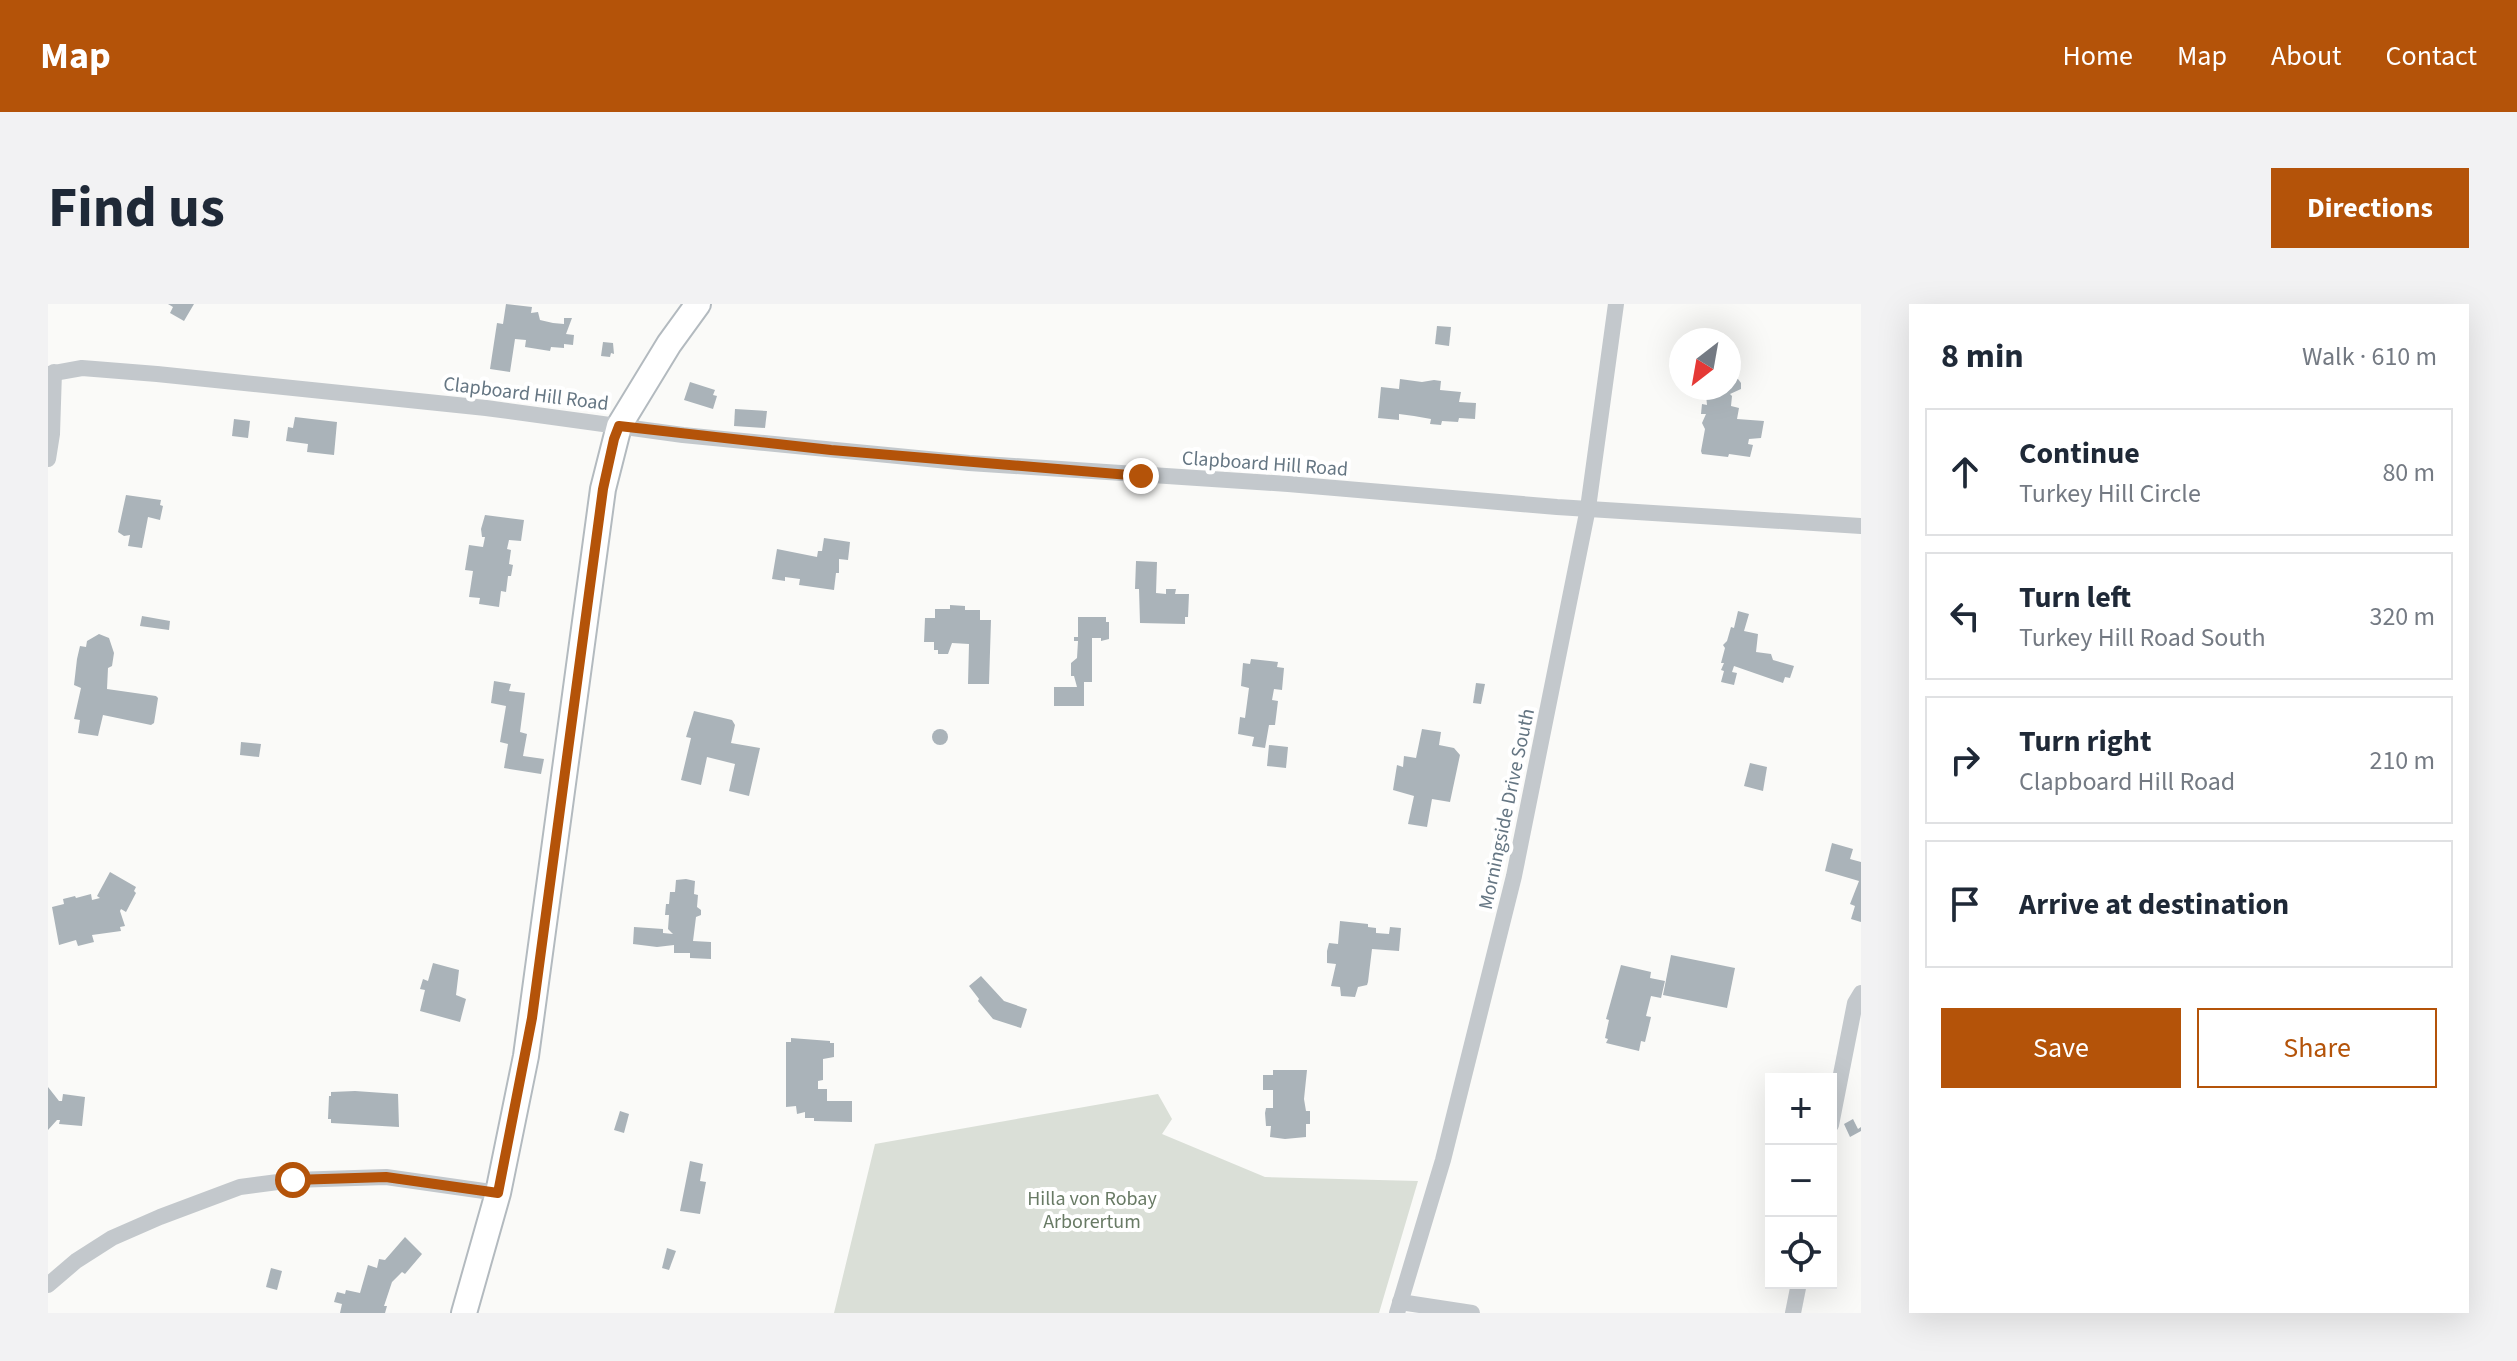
<!DOCTYPE html>
<html lang="en">
<head>
<meta charset="utf-8">
<style>
  body { margin:0; font-family:"Source Sans 3",sans-serif; background:#f2f2f3; color:#1f2937 }
  .controls { position:absolute; right:24px; bottom:24px; display:grid; overflow:hidden; border-radius:0px; box-shadow:0 8px 32px #0002 }
  .controls button { width:72px; height:72px; display:grid; place-items:center; padding:0; border:0; border-bottom:2px solid #e0e1e3; background:#fff; color:#1f2937; font:40px sans-serif }
  .compass { position:absolute; left:1621px; top:24px; width:72px; height:72px; border-radius:50%; background:#fff; box-shadow:0 8px 32px #0002; rotate:211deg }
  .stop { position:absolute; width:24px; height:24px; margin:-18px; border:6px solid #b45309; border-radius:50%; background:#fff }
  .stop.end { background:#b45309; border-color:#fff; box-shadow:0 2px 8px #0008 }
  .list { margin:0; padding:0; list-style:none }
  h2 { display:flex; justify-content:space-between; align-items:center; height:104px; margin:0; padding:0 32px; font-size:34px }
  h2 small { font-size:26px; font-weight:400; color:#747a83 }
  .list li { display:grid; grid-template-columns:52px 1fr auto; gap:24px; align-items:center; box-sizing:border-box; height:128px; margin:0 16px 16px; padding:0 16px; border:2px solid #e0e1e3; border-radius:0px }
  .list b { display:block; font-size:30px; white-space:nowrap }
  .list p { margin:0; font-size:26px; white-space:nowrap; color:#747a83 }
  .list em { font-size:26px; font-style:normal; color:#747a83 }
  .actions { display:flex; gap:16px; padding:24px 32px }
  .actions a { flex:1; padding:18px 0; border:2px solid #b45309; border-radius:0px; text-align:center; font-size:28px; color:#b45309 }
  .actions .main { background:#b45309; color:#fff }
  .icon { flex:none; width:44px; height:44px; fill:none; stroke:currentColor; stroke-width:2; stroke-linecap:round; stroke-linejoin:round }
  .map { position:relative; flex:none; width:1813px; height:1009px; overflow:hidden; border-radius:0px }
  header { display:flex; align-items:center; gap:48px; box-sizing:border-box; height:112px; padding:0 40px; background:#b45309; color:#fff }
  header strong { font-size:38px }
  nav { display:flex; gap:44px; margin-inline-start:auto; font-size:28px }
  .intro { display:flex; align-items:center; justify-content:space-between; box-sizing:border-box; height:192px; padding:0 48px }
  h1 { margin:0; font-size:56px }
  .button { padding:20px 36px; border-radius:0px; background:#b45309; color:#fff; font-size:28px; font-weight:700 }
  main { display:flex; gap:48px; padding:0 48px }
  aside { flex:1; background:#fff; border-radius:0px; box-shadow:0 8px 32px #0002 }
  .map>svg:first-child { display:block }
</style>
</head>
<body>
<header>
<strong>Map</strong>
<nav><a>Home</a><a>Map</a><a>About</a><a>Contact</a></nav>
</header>
<div class="intro"><h1>Find us</h1><a class="button">Directions</a></div>
<main>
<div class="map">
<svg width="1813" height="1009" viewBox="0 0 1813 1009">
  <rect width="100%" height="100%" fill="#fafaf8"/>
  <path fill="#dadfd7" d="M1110 790 1124 815 1114 830 1217 873 1370 877 1331 1009H786L827 840Z"/>
  <g fill="#aab3b9">
    <path d="M120 0H146L136 17 122 9 125 3Z"/>
    <path d="M458 0 484 3 483 9 490 8 492 16 505 19 516 20V14H524L518 30 526 31 525 41 516 40V44L503 43 502 47 477 43 478 36 467 35 462 68 442 65 449 19 455 20Z"/>
    <path d="M1389 22 1403 23 1401 42 1387 40Z"/>
    <path d="M555 38 565 39 566 50 563 49 562 53 553 52Z"/>
    <path d="M1681 74 1690 75 1693 79V85L1682 90 1684 92 1683 102 1691 104 1689 115 1716 117 1713 134 1701 135 1700 140 1705 141 1702 153 1681 150 1680 153 1654 150 1653 147 1657 125 1654 119 1658 110H1653L1654 100 1659 101 1658 91 1660 87 1664 88V84H1681Z"/>
    <path d="M1352 75 1374 78 1386 76 1393 77 1392 86 1413 88 1411 98 1428 99 1427 115 1411 114 1410 118 1394 117 1393 121 1382 120 1383 115 1366 112 1351 110V116L1330 114 1333 83 1351 85Z"/>
    <path d="M642 78 667 86 665 91 669 92 665 105 636 96Z"/>
    <path d="M687 105 719 107 717 124 686 122Z"/>
    <path d="M247 113 289 118 286 151 259 148 260 140 238 137 240 123 245 124Z"/>
    <path d="M186 115 202 117 200 134 184 132Z"/>
    <path d="M78 191 113 196 112 201 115 202 112 216 100 213 94 244 80 242 82 231 76 232 70 228Z"/>
    <path d="M437 211 476 216 473 237 461 236 459 245 463 246 461 260 465 261 463 272H460L458 288 453 287 451 303 431 300 432 294 421 293 425 267 417 266 421 241 435 243 437 233H434L433 225Z"/>
    <path d="M776 234 802 238 800 256 791 255V269H788L786 286 751 281 752 275 737 273V277L724 275 729 245 769 253 770 247H774Z"/>
    <path d="M1088 257 1109 258 1108 289 1118 290V285H1128L1127 290H1141L1140 313H1137V320L1092 319 1091 285H1087Z"/>
    <path d="M902 301 917 302V306H932V316H943L941 380H920L921 340 904 339 900 350H890V346H886V338H876L877 314H887V305H902Z"/>
    <path d="M1690 307 1701 310 1696 327 1710 330 1708 348 1723 350 1725 356 1746 362 1742 374 1737 373 1735 379 1686 362 1684 368 1689 369 1686 381 1673 378 1676 367 1673 366 1676 359H1673L1677 344 1675 341 1679 337 1683 323 1686 324Z"/>
    <path d="M94 312 122 317 121 326 92 322Z"/>
    <path d="M1030 313H1058V318H1061V335L1053 337V334H1044V378H1036V402H1006V383H1029L1026 372H1023V359L1029 354 1030 337H1026V333H1030Z"/>
    <path d="M51 330 61 334 66 349 64 362 60 364 59 385 108 392 110 394 106 419 103 421 55 411 50 432 30 429 32 416 26 415 33 384 26 381 29 355 32 342 38 343 39 337Z"/>
    <path d="M1203 355 1230 358 1229 363 1236 364 1234 386 1226 385 1224 396 1230 397 1227 421H1221L1217 444 1204 442 1206 433 1190 430 1192 413 1197 414 1201 384 1193 382 1195 359 1202 360Z"/>
    <path d="M446 377 463 380 461 387 477 389 472 428 479 430 475 452 496 455 493 470 456 464 460 440 452 438 458 402 443 399Z"/>
    <path d="M1428 379 1437 380 1433 400 1425 399Z"/>
    <path d="M646 407 684 416 687 421 683 439 712 444 701 492 681 487 687 460 659 453 653 481 633 476 643 434 638 433Z"/>
    <circle cx="892" cy="433" r="8"/>
    <path d="M1374 425 1393 428 1391 441 1406 444 1412 451 1402 498 1384 495 1379 523 1360 520 1366 492 1345 486 1349 461 1355 463 1356 452 1368 454Z"/>
    <path d="M193 438 213 440 211 453 192 451Z"/>
    <path d="M1221 441 1240 443 1238 464 1219 462Z"/>
    <path d="M1702 459 1719 463 1715 487 1696 482Z"/>
    <path d="M1784 539 1805 545 1802 555 1813 558V618L1803 615 1807 602 1802 600 1811 577 1777 567Z"/>
    <path d="M62 568 88 583 86 587 88 589 78 608 73 605 72 607 77 622 72 623 73 627 44 631 46 638 30 642 28 636 11 641 4 603 16 600 15 595 27 592 28 594 43 590 44 596 52 594 49 592Z"/>
    <path d="M638 575 647 577 646 590 650 591 649 603 653 606V611L648 613 645 637 663 638V655L642 654V649H626V641L609 643 585 640 586 623 615 625V629L625 630 620 625 621 611H617L618 600H621L622 588H627L628 576Z"/>
    <path d="M1292 617 1320 620V623L1328 624V629L1341 630 1342 623 1353 624 1351 647 1324 645 1320 678 1319 681 1310 683 1307 693 1293 692 1292 683 1283 682 1288 660 1279 659V647L1281 639 1290 640Z"/>
    <path d="M1623 651 1687 664 1679 704 1615 691Z"/>
    <path d="M385 659 411 666 408 691 418 695 412 718 372 707 377 686 372 685 375 675 380 677Z"/>
    <path d="M1573 661 1603 668 1602 674 1617 677 1613 694 1603 692 1598 712 1603 713 1597 738 1593 737 1591 747 1558 739 1560 735 1557 734 1561 716 1558 715Z"/>
    <path d="M933 672 956 697 979 705 973 724 945 715 930 697 931 695 921 682Z"/>
    <path d="M743 734 782 737V739H786V753L775 755V776L770 777V785H779V797H804V818L766 817V814H757V808L749 810 748 802 738 803V738H743Z"/>
    <path d="M1225 766H1259L1256 795 1258 807H1262V820H1258V833L1237 835 1222 833 1223 822H1218L1217 809 1218 804H1225V786H1215V771H1225Z"/>
    <path d="M0 783 11 797H14L15 790 37 793 34 822 11 820 12 816H9L0 826Z"/>
    <path d="M307 787 350 790 351 823 283 819V815H280L281 792H283V788Z"/>
    <path d="M572 807 581 810 576 829 566 826Z"/>
    <path d="M1805 815 1810 825 1813 823V827L1802 833 1796 820Z"/>
    <path d="M642 857 655 860 652 877 658 878 652 910 632 907Z"/>
    <path d="M357 933 374 950 357 970 354 968 344 978 336 1002H339L337 1009H292L294 1000 286 998 289 988 297 990 298 986 312 989 320 961 329 964 331 955 337 956Z"/>
    <path d="M619 944 628 947 621 966 614 964Z"/>
    <path d="M223 964 234 967 229 986 218 983Z"/>
  </g>
  <g fill="none" stroke-linecap="round" stroke-linejoin="round">
    <g stroke="#b3babf" stroke-width="28">
      <path id="secondary" d="M416 1009 450 889 478 752 555 185 571 122 621 40 650 0"/>
    </g>
    <g stroke="#c3c8cc" stroke-width="16">
      <path d="M0 70 34 64 109 70 438 104 635 131 921 159 1240 180 1509 203 1813 222"/>
      <path d="M0 155 4 130 6 68"/>
      <path d="M1783 821 1807 699 1813 689"/>
      <path d="M0 981 28 957 64 934 112 913 192 883 245 876 338 873 450 889"/>
      <path d="M1352 998 1424 1009"/>
      <path d="M1349 1009 1395 856 1466 572 1540 204 1568 0"/>
      <path d="M1745 1009 1751 979"/>
    </g>
    <use href="#secondary" stroke="#fff" stroke-width="24"/>
  </g>
  <g fill="none" stroke-linecap="round" stroke-linejoin="round">
    <path stroke="#b45309" stroke-width="10" d="M245 876 338 873 450 889 484 714 555 185 566 135 571 122 783 146 1093 172"/>
  </g>
  <g text-anchor="middle" dominant-baseline="central" stroke-width="8" stroke-linejoin="round" paint-order="stroke">
    <g font-size="20" fill="#657683" stroke="#fff">
      <text transform="translate(478 90) rotate(7)">Clapboard Hill Road</text>
      <text transform="translate(1217 160) rotate(4)">Clapboard Hill Road</text>
      <text transform="translate(1459 505) rotate(-78)">Morningside Drive South</text>
    </g>
    <g font-size="20" fill="#687a64" stroke="#fff">
      <text x="1044" y="895">Hilla von Robay<tspan x="1044" dy="23">Arborertum</tspan></text>
    </g>
  </g>
</svg>
<div class="controls">
<button>+</button>
<button>−</button>
<button><svg class="icon" aria-label="locate" viewBox="0 0 24 24"><circle cx="12" cy="12" r="6"/><path d="M12 2v4M12 18v4M2 12h4M18 12h4"/></svg></button>
</div>
<svg class="compass" viewBox="-18 -18 36 36"><path d="M0-13l5 13h-10z" fill="#e53935"/><path d="M0 13l5-13h-10z" fill="#747a83"/></svg>
<div class="stop" style="left:245px;top:876px"></div>
<div class="stop end" style="left:1093px;top:172px"></div>
</div>
<aside>
<h2>8 min<small>Walk · 610 m</small></h2>
<ul class="list">
<li><svg class="icon" aria-label="ahead" viewBox="0 0 24 24"><path d="M12 20V5M6 11l6-6 6 6"/></svg><div><b>Continue</b><p>Turkey Hill Circle</p></div><em>80 m</em></li>
<li><svg class="icon" aria-label="left" viewBox="0 0 24 24"><path d="M17 20v-9H6M10 6l-5 5 5 5"/></svg><div><b>Turn left</b><p>Turkey Hill Road South</p></div><em>320 m</em></li>
<li><svg class="icon" aria-label="right" viewBox="0 0 24 24"><path d="M7 20v-9h11M14 6l5 5-5 5"/></svg><div><b>Turn right</b><p>Clapboard Hill Road</p></div><em>210 m</em></li>
<li><svg class="icon" aria-label="arrive" viewBox="0 0 24 24"><path d="M6 21V4h12l-3 4 3 4H6"/></svg><div><b>Arrive at destination</b></div></li>
</ul>
<div class="actions"><a class="main">Save</a><a>Share</a></div>
</aside>
</main>
</body>
</html>
